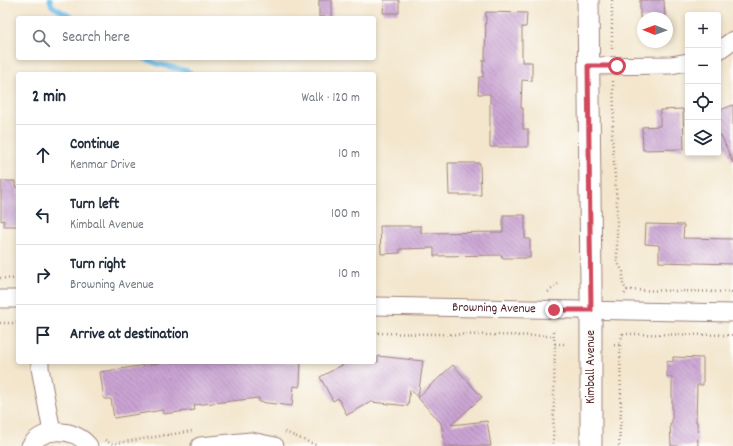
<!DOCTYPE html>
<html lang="en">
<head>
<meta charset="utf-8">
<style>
  body { margin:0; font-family:Dekko,sans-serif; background:#f2f2f3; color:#1f2937 }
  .controls { position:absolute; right:12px; top:12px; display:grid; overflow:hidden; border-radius:4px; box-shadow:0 2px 6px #0003 }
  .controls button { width:36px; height:36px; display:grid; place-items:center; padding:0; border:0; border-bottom:1px solid #e0e1e3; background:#fff; color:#1f2937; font:20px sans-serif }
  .compass { position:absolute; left:637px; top:12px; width:36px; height:36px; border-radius:50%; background:#fff; box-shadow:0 2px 6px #0003; rotate:271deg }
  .stop { position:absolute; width:12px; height:12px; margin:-9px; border:3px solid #d1495b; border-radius:50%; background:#fff }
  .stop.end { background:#d1495b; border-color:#fff; box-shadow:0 1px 4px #0008 }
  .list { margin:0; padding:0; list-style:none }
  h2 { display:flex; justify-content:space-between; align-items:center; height:52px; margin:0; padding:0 16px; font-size:17px }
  h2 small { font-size:13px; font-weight:400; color:#747a83 }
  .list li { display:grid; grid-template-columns:26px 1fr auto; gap:12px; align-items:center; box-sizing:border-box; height:60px; padding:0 16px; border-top:1px solid #e0e1e3 }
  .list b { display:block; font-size:15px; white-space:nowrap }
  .list p { margin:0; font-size:13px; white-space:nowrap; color:#747a83 }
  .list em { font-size:13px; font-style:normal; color:#747a83 }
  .icon { flex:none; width:22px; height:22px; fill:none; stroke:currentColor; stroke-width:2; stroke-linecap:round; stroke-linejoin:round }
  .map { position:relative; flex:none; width:733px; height:446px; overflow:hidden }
  .search { position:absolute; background:#fff; box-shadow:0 2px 6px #0003; left:16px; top:16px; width:360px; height:44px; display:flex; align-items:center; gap:10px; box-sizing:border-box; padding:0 14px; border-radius:4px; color:#747a83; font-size:15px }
  .panel { position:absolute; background:#fff; box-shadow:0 2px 6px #0003; left:16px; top:72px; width:360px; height:292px; border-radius:4px }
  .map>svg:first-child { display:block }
</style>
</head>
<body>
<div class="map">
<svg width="733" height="446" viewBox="0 0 733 446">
  <defs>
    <pattern id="building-back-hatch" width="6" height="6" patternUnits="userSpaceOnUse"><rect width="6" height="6" fill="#caa4d3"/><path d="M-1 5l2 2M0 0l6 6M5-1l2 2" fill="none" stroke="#a685ab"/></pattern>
  </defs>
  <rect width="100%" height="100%" fill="#fdfcf7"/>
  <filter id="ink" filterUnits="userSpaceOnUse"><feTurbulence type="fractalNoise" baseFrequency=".025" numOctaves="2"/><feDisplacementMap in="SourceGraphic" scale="8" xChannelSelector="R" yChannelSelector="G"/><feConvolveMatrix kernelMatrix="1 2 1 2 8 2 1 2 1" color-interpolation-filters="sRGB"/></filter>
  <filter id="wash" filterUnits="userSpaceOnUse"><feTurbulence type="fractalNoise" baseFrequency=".012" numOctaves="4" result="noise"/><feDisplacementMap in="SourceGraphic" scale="16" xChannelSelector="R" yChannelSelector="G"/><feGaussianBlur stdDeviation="0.9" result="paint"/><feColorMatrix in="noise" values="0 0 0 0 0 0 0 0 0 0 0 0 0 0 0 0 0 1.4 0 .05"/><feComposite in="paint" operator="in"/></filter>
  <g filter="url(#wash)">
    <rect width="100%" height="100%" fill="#f3e6cd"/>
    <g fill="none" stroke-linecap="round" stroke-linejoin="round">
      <g stroke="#70bfeb" stroke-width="5">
        <path d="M50 0 52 6 73 18"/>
        <path d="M143 58 158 64 188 71 192 74"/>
      </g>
    </g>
    <g id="blocks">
      <g fill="url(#building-back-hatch)">
        <rect x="319" y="0" width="13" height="17"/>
        <path d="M384 0H399V13H383Z"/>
        <path d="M640 0H664L665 18H640Z"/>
        <path d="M486 12 527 13 526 27H522V62H532V81L522 80 521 108H523V129H528V147H490V94H478L479 77H483V60L485 61Z"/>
        <path d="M733 105V163L721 135 718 136V111Z"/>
        <path d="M683 109 684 149 643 150 642 127 660 126V110Z"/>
        <path d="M448 163H480L481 195H449Z"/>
        <path d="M1 181H15V187H18V226H4V220L1 221Z"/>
        <path d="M503 215H525V239H530V258H502V255L434 256V248L400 249V253L381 254 380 226H421V233L503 232Z"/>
        <path d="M646 224 684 225 683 238 733 239V264L659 262V245L645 244Z"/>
        <path d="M378 356 423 361 418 397 453 365 482 397 451 425 487 421 491 446H445L441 423 410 389 408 406 371 402 347 415 338 398 333 401 320 377 348 362H378Z"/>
        <path d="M673 357 703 358V385H697L696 422H697L698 446H671L670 423H672V377H667V361L673 362Z"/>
        <path d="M159 362H301L300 384 299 387 294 386 292 406 259 402V398L194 405 195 410 163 414V410L114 418 111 399H104L100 372 159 363Z"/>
      </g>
    </g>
  </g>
  <g filter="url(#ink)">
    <use href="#blocks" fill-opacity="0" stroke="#9e827c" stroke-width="1"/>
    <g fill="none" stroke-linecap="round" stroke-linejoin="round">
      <g stroke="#9e827c" stroke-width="19">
        <g id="minor">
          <path d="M718 51 733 40"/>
          <path d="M588 66 671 65 688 62"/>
          <path d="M0 299H18"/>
          <path id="s1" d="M374 306 733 313"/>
          <path d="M40 362V368L52 432"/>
          <path d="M30 446C44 426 75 428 89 446"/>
          <path d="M200 446 251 441 275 446"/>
        </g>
      </g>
      <g stroke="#9e827c" stroke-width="23">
        <path id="major" d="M588 0 591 284V446"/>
      </g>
      <g stroke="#9e827c" stroke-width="2.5" stroke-dasharray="1 3" stroke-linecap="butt">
        <path d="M612 0V50"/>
        <path d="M613 81 614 112 612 137 617 203V261L623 272V285L627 290 624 295"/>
        <path d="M0 278 18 279"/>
        <path d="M627 290 733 292"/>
        <path d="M548 292 558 284"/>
        <path d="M0 323H18"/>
        <path d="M553 331 555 344 553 446"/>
        <path d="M374 333 553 336"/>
        <path d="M623 334 733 335"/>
        <path d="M555 344H566"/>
        <path d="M614 345H620"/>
        <path d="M285 432 318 446"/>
        <path d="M105 440 111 444 192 431"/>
        <path d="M619 446 621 409 620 345 623 331"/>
      </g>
      <use href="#minor" stroke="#fff" stroke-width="17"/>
      <use href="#major" stroke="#fff" stroke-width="21"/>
    </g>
  </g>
  <g fill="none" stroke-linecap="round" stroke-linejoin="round" filter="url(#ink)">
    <path stroke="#d1495b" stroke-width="5" d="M554 310H591L588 66H617"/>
  </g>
  <g text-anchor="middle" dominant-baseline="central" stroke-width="3.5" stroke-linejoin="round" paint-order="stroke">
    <g font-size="13" fill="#4a1f2b" stroke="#fdfcf7">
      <text stroke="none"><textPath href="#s1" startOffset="120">Browning Avenue</textPath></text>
      <text transform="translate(591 367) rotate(-90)">Kimball Avenue</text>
    </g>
  </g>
</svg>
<div class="controls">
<button>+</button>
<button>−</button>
<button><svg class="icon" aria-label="locate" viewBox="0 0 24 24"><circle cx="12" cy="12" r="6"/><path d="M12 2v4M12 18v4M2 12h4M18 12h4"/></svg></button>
<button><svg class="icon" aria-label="layers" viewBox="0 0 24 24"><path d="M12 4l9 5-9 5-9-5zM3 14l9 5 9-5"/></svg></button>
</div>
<svg class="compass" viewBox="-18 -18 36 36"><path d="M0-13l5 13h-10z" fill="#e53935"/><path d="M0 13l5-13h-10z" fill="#747a83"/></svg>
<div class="stop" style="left:617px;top:66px"></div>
<div class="stop end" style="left:554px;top:310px"></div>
<div class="search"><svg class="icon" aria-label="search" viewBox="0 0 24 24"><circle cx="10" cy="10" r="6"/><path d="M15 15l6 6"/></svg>Search here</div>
<section class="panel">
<h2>2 min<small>Walk · 120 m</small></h2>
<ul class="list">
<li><svg class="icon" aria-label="ahead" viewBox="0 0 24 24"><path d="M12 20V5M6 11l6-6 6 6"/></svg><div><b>Continue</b><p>Kenmar Drive</p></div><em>10 m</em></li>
<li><svg class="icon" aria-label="left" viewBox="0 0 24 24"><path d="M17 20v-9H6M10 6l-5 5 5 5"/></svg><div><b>Turn left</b><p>Kimball Avenue</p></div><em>100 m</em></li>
<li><svg class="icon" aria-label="right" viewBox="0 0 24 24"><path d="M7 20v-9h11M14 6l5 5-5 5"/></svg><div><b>Turn right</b><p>Browning Avenue</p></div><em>10 m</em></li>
<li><svg class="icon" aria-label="arrive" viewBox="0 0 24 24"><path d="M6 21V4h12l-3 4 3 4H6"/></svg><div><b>Arrive at destination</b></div></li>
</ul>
</section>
</div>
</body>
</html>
